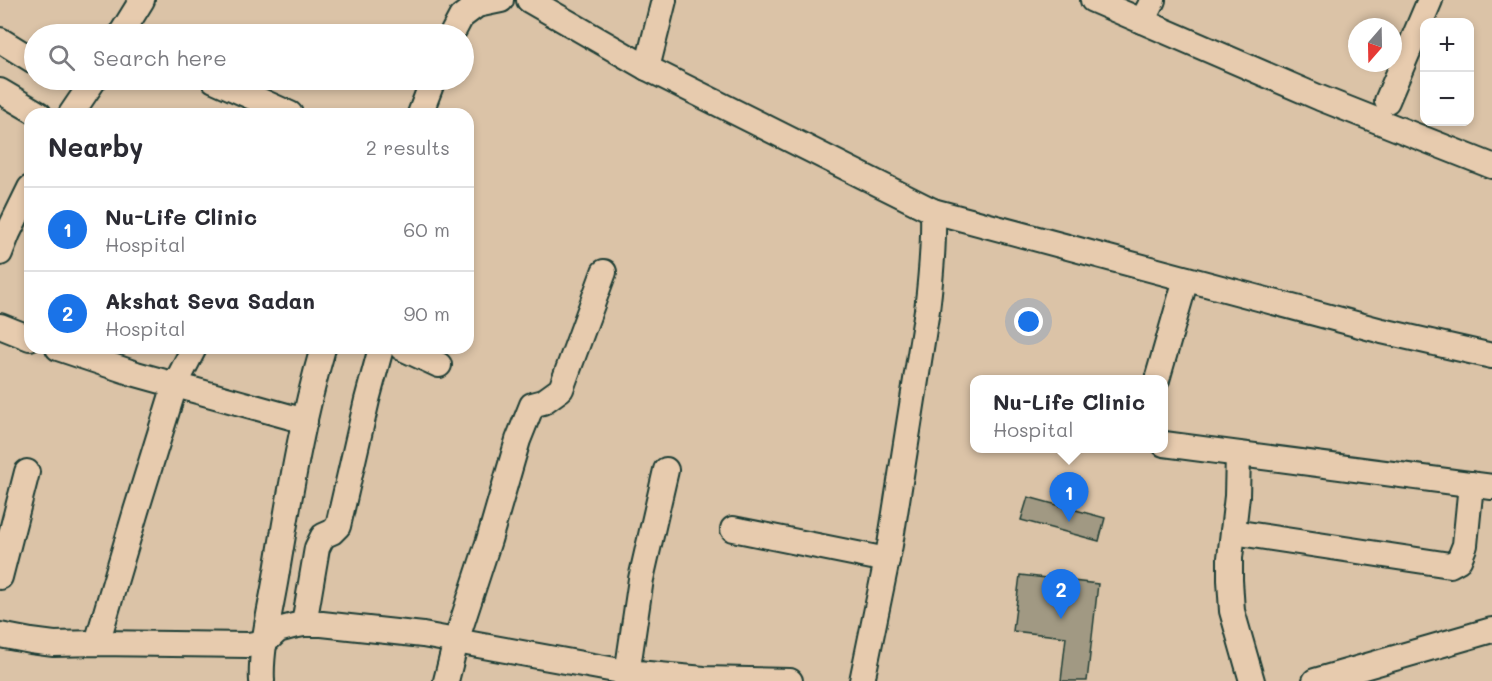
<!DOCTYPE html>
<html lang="en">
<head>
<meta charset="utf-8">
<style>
  body { margin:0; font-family:Mali,sans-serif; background:#f7f7f7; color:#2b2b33 }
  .controls { position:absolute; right:18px; top:18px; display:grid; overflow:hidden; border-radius:12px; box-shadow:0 3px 9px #0003 }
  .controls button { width:54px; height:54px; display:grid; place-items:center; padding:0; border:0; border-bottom:2px solid #e1e1e2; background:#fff; color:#2b2b33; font:30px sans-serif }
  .compass { position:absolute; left:1348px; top:18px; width:54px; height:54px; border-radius:50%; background:#fff; box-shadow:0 3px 9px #0003; rotate:200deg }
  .you { position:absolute; left:1029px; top:322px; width:21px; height:21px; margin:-15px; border:4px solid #fff; border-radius:50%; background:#1a73e8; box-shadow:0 0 0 9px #1a73e833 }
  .badge { display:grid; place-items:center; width:39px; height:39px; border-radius:50%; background:#1a73e8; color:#fff; font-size:20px; font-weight:700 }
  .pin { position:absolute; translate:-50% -50px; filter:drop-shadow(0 2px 3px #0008) }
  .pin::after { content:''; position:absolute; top:32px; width:21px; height:18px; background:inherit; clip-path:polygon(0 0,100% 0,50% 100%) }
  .popup { position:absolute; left:970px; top:375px; width:198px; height:78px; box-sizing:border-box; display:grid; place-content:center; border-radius:12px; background:#fff; filter:drop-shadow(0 2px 4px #0005); font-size:20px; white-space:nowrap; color:#7c7c81 }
  .popup b { font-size:22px; color:#2b2b33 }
  .popup::after { content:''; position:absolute; left:50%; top:100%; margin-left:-12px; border:12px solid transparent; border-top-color:#fff }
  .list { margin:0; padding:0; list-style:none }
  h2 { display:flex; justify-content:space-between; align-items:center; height:78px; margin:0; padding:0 24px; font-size:26px }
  h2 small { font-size:20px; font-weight:400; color:#7c7c81 }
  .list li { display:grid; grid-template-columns:39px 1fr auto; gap:18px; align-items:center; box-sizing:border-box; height:84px; padding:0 24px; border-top:2px solid #e1e1e2 }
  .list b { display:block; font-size:22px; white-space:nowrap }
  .list p { margin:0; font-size:20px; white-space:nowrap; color:#7c7c81 }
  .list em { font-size:20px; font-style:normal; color:#7c7c81 }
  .icon { flex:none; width:33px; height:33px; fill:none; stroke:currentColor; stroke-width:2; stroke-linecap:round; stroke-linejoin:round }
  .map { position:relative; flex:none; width:1492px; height:681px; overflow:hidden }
  .search { position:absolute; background:#fff; box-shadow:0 3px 9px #0003; left:24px; top:24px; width:450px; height:66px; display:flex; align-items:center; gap:15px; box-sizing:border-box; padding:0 21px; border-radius:33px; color:#7c7c81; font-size:22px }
  .panel { position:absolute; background:#fff; box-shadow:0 3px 9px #0003; left:24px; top:108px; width:450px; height:246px; border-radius:18px }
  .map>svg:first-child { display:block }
</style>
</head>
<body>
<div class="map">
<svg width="1492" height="681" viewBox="0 0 1492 681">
  <rect width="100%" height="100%" fill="#dbc3a7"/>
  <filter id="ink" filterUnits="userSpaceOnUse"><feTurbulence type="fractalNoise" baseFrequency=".0167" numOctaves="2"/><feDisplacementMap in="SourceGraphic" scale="12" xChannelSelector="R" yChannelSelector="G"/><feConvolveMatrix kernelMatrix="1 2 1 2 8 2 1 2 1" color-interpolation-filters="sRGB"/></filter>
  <g filter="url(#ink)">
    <g fill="#a19983" stroke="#1f3d34" stroke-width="1.5">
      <path d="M1028 497 1105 518 1099 541 1021 520Z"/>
      <path d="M1020 575 1098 584 1087 681H1061L1066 637 1013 631Z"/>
    </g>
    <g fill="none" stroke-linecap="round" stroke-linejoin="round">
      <g stroke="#1f3d34" stroke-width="28">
        <g id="minor">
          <path d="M529 0 647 68 933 211C934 244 931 277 927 310L890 545 862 681"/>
          <path d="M1093 0 1320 98 1492 166"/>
          <path d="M1142 21 1153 0"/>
          <path d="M121 34 142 0"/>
          <path d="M452 34 461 17 477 5 501 0"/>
          <path d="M0 40 34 61"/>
          <path d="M647 68 664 0"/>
          <path d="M214 80 290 114"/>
          <path d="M0 91 39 114"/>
          <path d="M1387 101 1430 0"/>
          <path d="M71 114 94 80"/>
          <path d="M420 114 433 80"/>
          <path d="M933 211 1382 331 1492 356"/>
          <path d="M0 253 8 233 30 188"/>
          <path d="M0 326 30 338"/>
          <path d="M58 348 136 374 305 421"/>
          <path d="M402 348 439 365"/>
          <path d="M1157 380 1186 279"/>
          <path d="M1164 444 1492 487"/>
          <path d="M1238 454 1237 496 1230 558V580L1232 611 1252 681"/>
          <path d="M733 529 887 560"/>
          <path d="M1233 532 1450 565 1459 560 1465 545 1471 484"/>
          <path d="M0 577 27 472"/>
          <path d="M304 624 317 548 323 536 332 532 338 526 367 400 381 348"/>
          <path d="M0 635 31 641 54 644 97 643 248 645 265 642 278 630 293 626 304 624H322L423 635 626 672 704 679 790 681"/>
          <path d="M97 643 136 511 175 385 194 348"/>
          <path d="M262 681C260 650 271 608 276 577 289 500 301 423 323 348"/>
          <path d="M446 681 456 641 489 540 518 440 532 405 543 402 561 389 604 272"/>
          <path d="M626 681 641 579 666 470"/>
          <path d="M1315 681 1492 630"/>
        </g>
      </g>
      <use href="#minor" stroke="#e7cbae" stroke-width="24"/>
    </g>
  </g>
</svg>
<div class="controls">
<button>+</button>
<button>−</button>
</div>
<svg class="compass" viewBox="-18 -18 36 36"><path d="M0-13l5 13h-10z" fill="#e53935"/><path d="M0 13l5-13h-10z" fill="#7c7c81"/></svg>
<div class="you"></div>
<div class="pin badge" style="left:1069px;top:522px">1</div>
<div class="popup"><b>Nu-Life Clinic</b>Hospital</div>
<div class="pin badge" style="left:1061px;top:619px">2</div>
<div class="search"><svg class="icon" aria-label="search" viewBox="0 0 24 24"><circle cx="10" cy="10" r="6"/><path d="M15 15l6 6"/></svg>Search here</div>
<section class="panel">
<h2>Nearby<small>2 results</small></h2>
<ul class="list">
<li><span class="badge">1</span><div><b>Nu-Life Clinic</b><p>Hospital</p></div><em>60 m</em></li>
<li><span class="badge">2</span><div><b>Akshat Seva Sadan</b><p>Hospital</p></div><em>90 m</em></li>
</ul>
</section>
</div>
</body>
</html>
